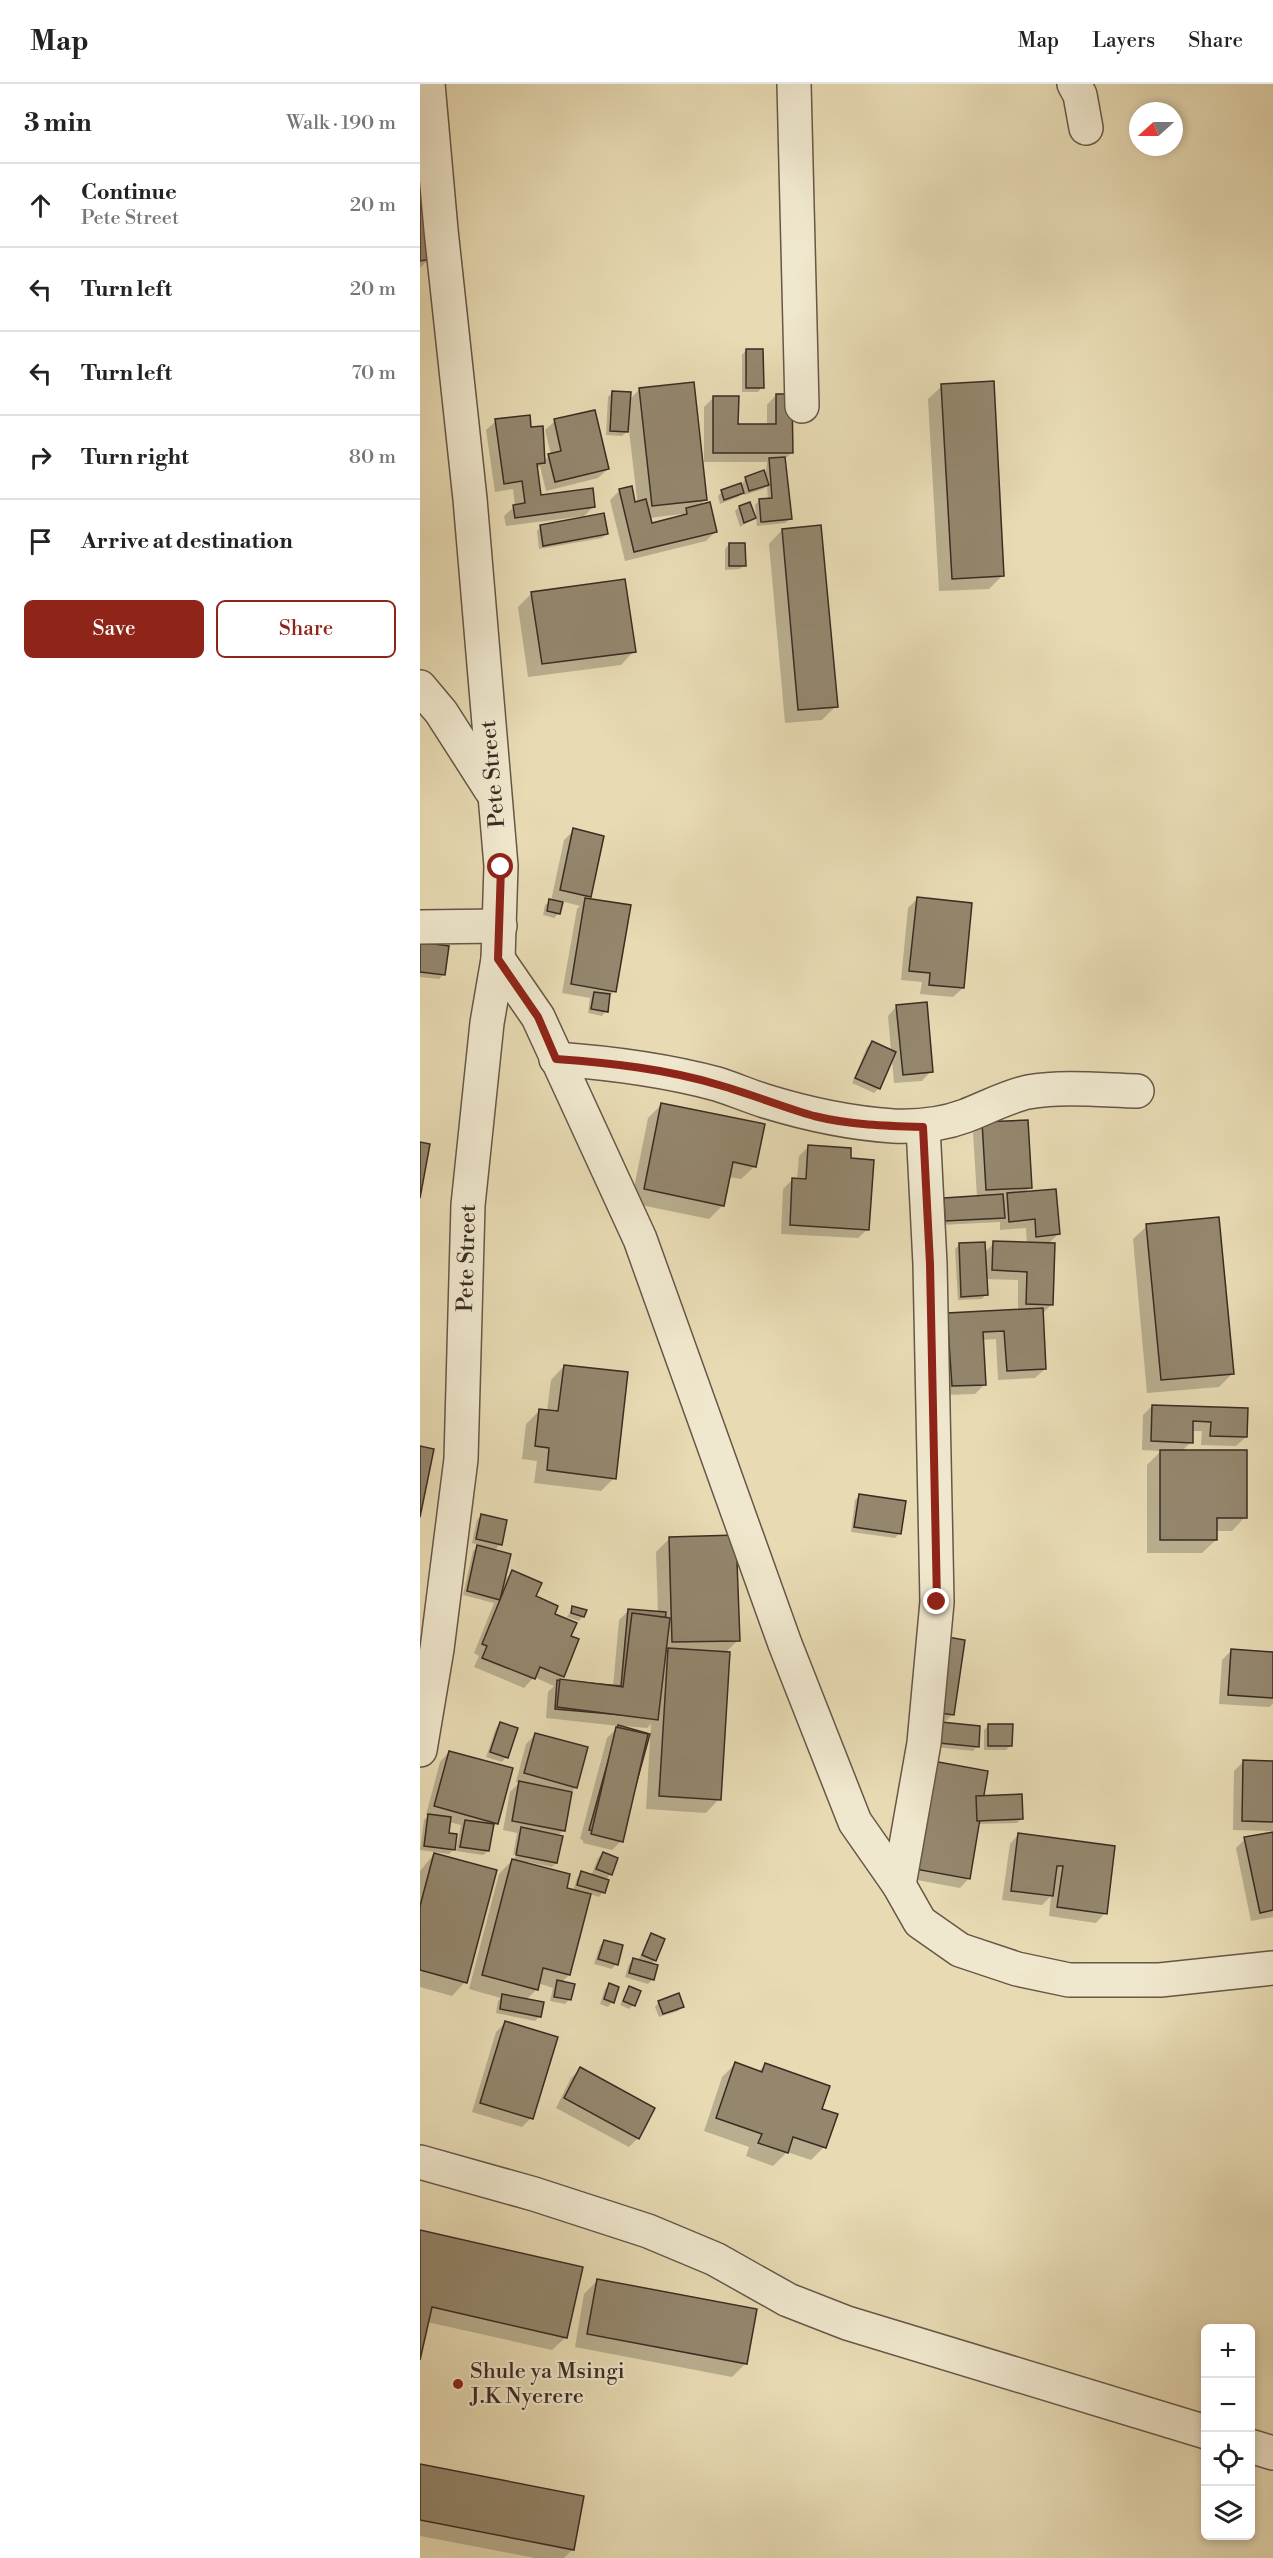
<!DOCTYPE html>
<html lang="en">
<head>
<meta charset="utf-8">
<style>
  body { margin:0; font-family:"Libre Bodoni",serif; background:#f2f2f2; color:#222 }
  .controls { position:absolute; right:18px; bottom:18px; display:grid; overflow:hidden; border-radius:9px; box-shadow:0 3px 9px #0003 }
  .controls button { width:54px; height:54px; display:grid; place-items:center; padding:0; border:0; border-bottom:2px solid #e0e0e0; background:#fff; color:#222; font:30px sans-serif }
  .compass { position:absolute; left:709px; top:18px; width:54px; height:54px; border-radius:50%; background:#fff; box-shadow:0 3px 9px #0003; rotate:249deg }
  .stop { position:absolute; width:18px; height:18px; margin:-14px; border:4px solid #8f2418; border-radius:50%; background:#fff }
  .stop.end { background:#8f2418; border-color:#fff; box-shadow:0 2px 6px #0008 }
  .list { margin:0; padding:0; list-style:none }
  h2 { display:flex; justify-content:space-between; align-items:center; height:78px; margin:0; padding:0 24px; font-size:26px }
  h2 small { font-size:20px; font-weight:400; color:#767676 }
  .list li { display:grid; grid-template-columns:39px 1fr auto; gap:18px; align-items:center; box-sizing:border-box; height:84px; padding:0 24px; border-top:2px solid #e0e0e0 }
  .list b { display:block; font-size:22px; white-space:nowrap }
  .list p { margin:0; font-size:20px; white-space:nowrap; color:#767676 }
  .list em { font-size:20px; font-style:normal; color:#767676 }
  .actions { display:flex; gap:12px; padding:18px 24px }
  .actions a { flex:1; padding:14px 0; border:2px solid #8f2418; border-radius:9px; text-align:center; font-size:21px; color:#8f2418 }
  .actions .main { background:#8f2418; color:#fff }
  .icon { flex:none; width:33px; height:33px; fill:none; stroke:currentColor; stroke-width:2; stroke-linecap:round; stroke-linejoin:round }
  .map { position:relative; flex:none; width:853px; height:2474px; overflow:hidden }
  header { display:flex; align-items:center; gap:36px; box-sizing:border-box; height:84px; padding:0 30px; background:#fff; border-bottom:2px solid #e0e0e0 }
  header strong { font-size:28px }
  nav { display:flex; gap:33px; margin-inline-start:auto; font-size:21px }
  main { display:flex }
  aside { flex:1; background:#fff }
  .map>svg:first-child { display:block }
</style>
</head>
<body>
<header>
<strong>Map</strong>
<nav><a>Map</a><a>Layers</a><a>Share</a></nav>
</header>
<main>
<aside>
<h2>3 min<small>Walk · 190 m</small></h2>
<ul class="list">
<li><svg class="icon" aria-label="ahead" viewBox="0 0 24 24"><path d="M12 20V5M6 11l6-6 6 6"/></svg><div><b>Continue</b><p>Pete Street</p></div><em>20 m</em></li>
<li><svg class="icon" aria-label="left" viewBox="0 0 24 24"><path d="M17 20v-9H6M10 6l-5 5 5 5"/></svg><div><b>Turn left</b></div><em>20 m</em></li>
<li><svg class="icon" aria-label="left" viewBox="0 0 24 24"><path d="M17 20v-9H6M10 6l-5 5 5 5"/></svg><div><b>Turn left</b></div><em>70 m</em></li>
<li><svg class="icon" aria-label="right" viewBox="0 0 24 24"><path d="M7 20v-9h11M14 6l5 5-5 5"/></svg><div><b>Turn right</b></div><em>80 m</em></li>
<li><svg class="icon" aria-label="arrive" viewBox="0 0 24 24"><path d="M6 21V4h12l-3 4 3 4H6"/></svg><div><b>Arrive at destination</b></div></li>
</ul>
<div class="actions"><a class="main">Save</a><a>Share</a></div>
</aside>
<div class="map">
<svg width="853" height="2474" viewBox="0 0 853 2474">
  <rect width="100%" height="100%" fill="#e8dbb4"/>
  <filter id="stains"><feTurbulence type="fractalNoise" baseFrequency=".00333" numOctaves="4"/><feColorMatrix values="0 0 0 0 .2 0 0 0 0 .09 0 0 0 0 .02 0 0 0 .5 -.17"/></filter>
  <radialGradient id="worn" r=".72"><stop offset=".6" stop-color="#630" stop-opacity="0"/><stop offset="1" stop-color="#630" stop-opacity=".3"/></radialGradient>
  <g fill="#0003" fill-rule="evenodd">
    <path d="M0 109 10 174 0 184Z"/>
    <path d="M326 266 342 303 338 308H322V271Z"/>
    <path d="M522 302 583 491 569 505 519 507 508 315Z"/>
    <path d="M219 306 286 415 278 423 295 448 286 457 205 477 190 416 200 406 215 424H218L209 346 202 352 186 351 188 313 192 309 209 316ZM262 430 258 434 231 441 229 434Z"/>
    <path d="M356 311 371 369 364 376 370 435 365 439 337 442 335 421 339 417 348 416 347 401 343 405 324 411V408L318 413 300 420 298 412 302 408 322 401 325 394 346 387 347 378H284V323L294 313 317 341H347V321Z"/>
    <path d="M76 337 110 345 123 377 131 371 125 346 135 337 188 385 178 394 126 407 120 382 116 386 120 412 174 422 164 432 86 442 84 432 95 422 93 405 75 408 66 346Z"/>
    <path d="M319 423 334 434 320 443 315 427Z"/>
    <path d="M121 442 187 450 182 454 119 465 117 447Z"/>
    <path d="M362 446 416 622 402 636 365 639 349 460Z"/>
    <path d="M309 460 325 481 320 485 305 486V465Z"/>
    <path d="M111 510 214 567 201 581 108 593 98 523Z"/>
    <path d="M154 746 169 812 166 815 195 907 188 913 186 927 182 932 168 929 170 914 142 909 157 825 160 822 141 817 139 829 134 834 123 831 125 821 131 817 144 756Z"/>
    <path d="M497 815 543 904 533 913 500 910 502 898 481 896 488 824Z"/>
    <path d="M0 859 23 891 19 895 0 893Z"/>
    <path d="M477 922 511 987 502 997 474 999 472 975 459 1004 454 1009 432 999 447 963 452 959 471 967 468 932Z"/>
    <path d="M242 1020 335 1082 321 1095 309 1093 303 1121 289 1135 211 1119 228 1034Z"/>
    <path d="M562 1040 610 1103 604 1109 638 1150 628 1160 632 1220 622 1230 625 1285 615 1294 578 1296 576 1255 562 1256 565 1300 555 1310 523 1311 519 1240 598 1227V1196L565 1195 566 1210 562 1215 538 1216 535 1165 539 1161 564 1169 574 1159 607 1160 606 1144 580 1146V1138L521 1141 520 1120 525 1115 557 1113 553 1049Z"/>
    <path d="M388 1063 429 1076 448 1145 438 1154 361 1150 363 1105 373 1095 377 1096 379 1072Z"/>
    <path d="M727 1142 813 1289 799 1303 727 1309 713 1155Z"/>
    <path d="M144 1282 194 1394 181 1407 114 1399 117 1377 102 1375 106 1340 119 1327H127L131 1296Z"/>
    <path d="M732 1322 827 1325 826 1353 816 1362 781 1361 782 1347H772L771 1358 762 1367 825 1433 812 1447H796V1456L782 1469H727V1381L741 1367 722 1366 723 1331Z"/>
    <path d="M440 1411 480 1449 475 1454 431 1448 435 1416Z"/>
    <path d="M62 1431 80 1460 74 1467 82 1498 93 1488 133 1531 150 1553 143 1592 136 1598 193 1603 199 1536 208 1527 238 1529 236 1468 250 1454 318 1556 305 1569 299 1715 286 1729 226 1725 231 1640 227 1644 204 1642 201 1757 192 1766 163 1759V1756L160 1755 187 1654 199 1642 126 1634 128 1608 134 1602 114 1593 104 1604 54 1583 59 1572 54 1569 74 1519 43 1511 53 1467 60 1461 52 1459 57 1436Z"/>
    <path d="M153 1524 163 1532 159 1537 147 1533Z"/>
    <path d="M514 1563 533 1630 523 1640 557 1662 553 1667 505 1662Z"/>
    <path d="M811 1567 853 1569V1620L849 1623 799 1620 802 1576Z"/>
    <path d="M80 1639 96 1645 86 1673 82 1678 66 1673 76 1644Z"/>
    <path d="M569 1641 591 1661 586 1666H564V1646Z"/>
    <path d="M116 1650 156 1703 150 1709 143 1746 137 1753 136 1779 132 1783 108 1778 107 1781 145 1805 153 1807 157 1794 161 1789 171 1792 178 1774 183 1769 197 1775 190 1791 185 1796 183 1808 179 1813 170 1810 149 1891 141 1899 150 1915 145 1920 130 1917 133 1904 118 1899 116 1906 106 1916 120 1932 115 1937 76 1929 78 1917 81 1914 49 1905 79 1790 102 1766 100 1764 93 1772 97 1749 83 1746 90 1708 99 1699 96 1698 106 1660Z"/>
    <path d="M29 1668 77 1739 71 1745 68 1767 63 1771 36 1767 41 1741 29 1738 27 1750 33 1766 29 1770 0 1766 4 1736 8 1732 6 1731 20 1678Z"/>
    <path d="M823 1678H853V1747L813 1746 814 1687Z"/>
    <path d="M562 1713 601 1735 597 1739 558 1740 549 1794 540 1804 486 1794Z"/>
    <path d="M853 1749V1833L831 1837 816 1764 825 1755Z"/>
    <path d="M599 1750 694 1763 685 1829 676 1839 629 1832 631 1812 622 1821 582 1816 590 1760Z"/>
    <path d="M14 1770 45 1898 32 1912 0 1903V1787Z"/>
    <path d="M231 1851 235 1876 231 1881 233 1895 228 1900 205 1893 209 1880 214 1876 218 1877 227 1856Z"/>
    <path d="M184 1857 196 1880 192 1885 174 1880 180 1862Z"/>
    <path d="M190 1900 192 1918 188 1923 180 1920 185 1905Z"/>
    <path d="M209 1904 213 1921 209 1925 200 1921Z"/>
    <path d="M239 1918 262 1922 258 1927 239 1933 235 1923Z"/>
    <path d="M86 1938 111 2034 102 2043 52 2028 76 1948Z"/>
    <path d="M315 1980 338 1988 345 1981 400 2026 404 2063 391 2076 367 2068 353 2082 326 2072 329 2063 284 2047 302 1993Z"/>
    <path d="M160 1985 218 2054 209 2063 136 2024 151 1994Z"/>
    <path d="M0 2147 146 2253 132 2266 7 2238 0 2269Z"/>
    <path d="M178 2196 326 2279 312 2293 155 2263 164 2210Z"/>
    <path d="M0 2382 153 2465 144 2474H115L0 2452Z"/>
  </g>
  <g fill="#94876e" stroke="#3a2b23" stroke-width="1.5">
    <path d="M0 100 12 175 0 177Z"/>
    <path d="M326 265H343L344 304H326Z"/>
    <path d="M574 297 584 492 532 495 521 300Z"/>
    <path d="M274 298 287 416 232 422 219 304Z"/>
    <path d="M192 307 211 308 208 348 190 347Z"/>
    <path d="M356 310H372L373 369H293V312H319L318 340H356Z"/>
    <path d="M175 326 189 385 135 398 128 370 141 367 134 335Z"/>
    <path d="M110 331 111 343 123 342 125 379 117 380 121 411 173 404 175 423 95 434 93 421 105 419 102 397 84 400 75 335Z"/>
    <path d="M365 373 372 435 341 438 339 415 352 414 349 374Z"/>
    <path d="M344 386 349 401 329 407 325 393Z"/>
    <path d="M321 399 324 409 304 416 301 406Z"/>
    <path d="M212 402 215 418 226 415 232 439 267 430 266 424 290 418 297 448 214 468 199 405Z"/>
    <path d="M330 418 336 434 324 439 319 422Z"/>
    <path d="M184 429 188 450 123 462 120 441Z"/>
    <path d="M401 441 418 623 378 626 362 445Z"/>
    <path d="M309 459H325L326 482H309Z"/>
    <path d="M205 495 216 568 122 580 111 508Z"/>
    <path d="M153 744 184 752 171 813 140 806Z"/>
    <path d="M497 813 552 819 544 904 509 901 510 889 489 887Z"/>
    <path d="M165 814 211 821 196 908 151 900Z"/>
    <path d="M129 815 143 818 140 830 127 827Z"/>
    <path d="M0 858 29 862 25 891 0 888Z"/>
    <path d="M174 908 190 910 188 928 171 925Z"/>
    <path d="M507 918 513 988 483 991 476 921Z"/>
    <path d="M452 957 476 968 460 1005 435 994Z"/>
    <path d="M241 1019 345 1040 336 1083 313 1078 304 1122 224 1105Z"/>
    <path d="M608 1036 612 1104 566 1106 562 1038Z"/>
    <path d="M0 1058 10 1060 0 1114Z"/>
    <path d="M388 1061 431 1064V1074L454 1076 449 1146 370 1141 372 1094 386 1095Z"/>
    <path d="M636 1105 640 1150 616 1153 615 1135 589 1138 587 1109Z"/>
    <path d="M583 1110 585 1134 525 1137 524 1114Z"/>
    <path d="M799 1133 814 1290 741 1296 726 1140Z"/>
    <path d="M573 1157 635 1159 633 1221 606 1220 607 1188 572 1186Z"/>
    <path d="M565 1158 568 1211 541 1213 539 1159Z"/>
    <path d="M623 1224 626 1285 587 1287 584 1247 563 1248 566 1301 532 1302 527 1229Z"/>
    <path d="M144 1281 208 1288 196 1395 127 1386 129 1364 115 1362 119 1325 138 1327Z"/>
    <path d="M732 1321 828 1324 827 1353 790 1352 791 1338 773 1337V1359L731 1357Z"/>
    <path d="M0 1362 14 1365 0 1433Z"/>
    <path d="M740 1366H827V1434H797V1456H740Z"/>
    <path d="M439 1410 486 1417 481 1450 434 1443Z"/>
    <path d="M61 1430 87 1436 82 1461 56 1455Z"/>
    <path d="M316 1451 320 1557 252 1558 249 1453Z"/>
    <path d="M57 1461 91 1470 80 1516 47 1507Z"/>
    <path d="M92 1486 122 1499 116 1512 138 1522 135 1530 157 1539 151 1552 159 1555 144 1593 120 1583 115 1595 62 1574 67 1562 62 1560Z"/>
    <path d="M152 1522 167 1526 164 1533 151 1529Z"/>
    <path d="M208 1525 246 1528 237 1634 135 1625 137 1596 201 1602Z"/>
    <path d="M212 1529 250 1534 238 1636 137 1623 140 1595 203 1603Z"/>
    <path d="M522 1552 545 1556 534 1631 512 1628Z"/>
    <path d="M248 1564 310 1568 301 1716 239 1712Z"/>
    <path d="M811 1565 853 1568V1614L808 1611Z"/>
    <path d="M511 1637 560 1642 559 1663 509 1658Z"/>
    <path d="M80 1638 98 1644 88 1674 70 1668Z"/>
    <path d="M568 1640H593L592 1662H568Z"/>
    <path d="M198 1641 230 1650 201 1755 169 1746Z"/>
    <path d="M196 1643 228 1650 203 1758 171 1750Z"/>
    <path d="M115 1649 168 1663 157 1704 104 1689Z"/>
    <path d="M29 1667 93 1684 78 1740 14 1722Z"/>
    <path d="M823 1676 853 1677V1738L822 1737Z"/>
    <path d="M513 1677 568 1687 550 1795 495 1785Z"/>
    <path d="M99 1697 152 1708 145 1747 92 1737Z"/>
    <path d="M602 1710 603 1735 557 1737 556 1712Z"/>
    <path d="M8 1730 31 1733 29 1749 37 1750 35 1766 4 1762Z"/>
    <path d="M45 1736 74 1740 69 1767 40 1763Z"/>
    <path d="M101 1743 143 1752 137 1779 96 1771Z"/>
    <path d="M853 1748V1826L840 1829 824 1753Z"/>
    <path d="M598 1749 695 1762 687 1830 637 1823 643 1782H637L633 1812 591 1807Z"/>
    <path d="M183 1768 198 1774 192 1791 176 1785Z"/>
    <path d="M14 1769 77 1786 47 1899 0 1886V1822Z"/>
    <path d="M92 1775 150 1790 147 1804 171 1810 150 1891 123 1884 118 1906 62 1891Z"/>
    <path d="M161 1787 189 1796 185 1809 157 1801Z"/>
    <path d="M231 1849 245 1855 236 1877 222 1871Z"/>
    <path d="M184 1856 203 1861 198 1881 178 1875Z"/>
    <path d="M213 1874 238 1881 234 1896 209 1889Z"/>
    <path d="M137 1896 155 1900 151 1916 134 1913Z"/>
    <path d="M189 1899 199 1903 194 1919 184 1915Z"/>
    <path d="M209 1902 221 1907 215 1922 203 1917Z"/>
    <path d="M259 1909 264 1923 243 1930 238 1917Z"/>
    <path d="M82 1910 124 1918 121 1933 80 1925Z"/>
    <path d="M85 1937 138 1953 113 2035 60 2019Z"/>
    <path d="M315 1978 342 1988 345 1979 410 2002 402 2025 418 2030 406 2064 373 2053 368 2069 338 2059 342 2050 296 2034Z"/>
    <path d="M160 1983 235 2024 219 2055 144 2014Z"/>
    <path d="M0 2146 163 2183 147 2254 12 2223 0 2276Z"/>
    <path d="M177 2195 337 2225 327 2280 167 2250Z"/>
    <path d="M0 2380 164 2412 154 2466 0 2436Z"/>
  </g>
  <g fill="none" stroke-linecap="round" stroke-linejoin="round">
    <g stroke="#665747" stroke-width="36">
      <g id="minor">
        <path d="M374 0 382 322"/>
        <path d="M654 0 660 11 666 44"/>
        <path d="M0 603 21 628 71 706"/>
        <path d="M0 843 80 842"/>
        <path d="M78 875 118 933 220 1155 365 1560 435 1738 479 1801 500 1838 540 1866 597 1885 649 1896H740L853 1884"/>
        <path d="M136 975C191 979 245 986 297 1000 313 1005 329 1012 345 1017 387 1030 429 1039 473 1042 498 1043 521 1041 545 1032 566 1024 586 1013 608 1008 643 1002 681 1006 717 1007"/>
        <path id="s1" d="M0 1666 17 1565 41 1375 48 1121 67 939 78 875 81 782 50 415 21 146 8 0"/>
        <path d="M479 1801 504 1659 517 1518 510 1180 503 1043"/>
        <path d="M0 2078 114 2110 228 2147 295 2175 368 2216 427 2239 786 2348"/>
        <path d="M830 2362 853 2369"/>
      </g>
    </g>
    <use href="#minor" stroke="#f0e8ce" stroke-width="33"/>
  </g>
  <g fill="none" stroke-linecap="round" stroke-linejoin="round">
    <path stroke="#8f2418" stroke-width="8" d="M81 783 78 875 118 933 136 975C191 979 246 985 299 1001 331 1010 362 1023 394 1032 430 1041 467 1042 503 1043L510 1180 517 1518"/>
  </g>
  <circle fill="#8f2418" stroke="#f0e8ce" stroke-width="2" cx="38" cy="2300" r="6"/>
  <g text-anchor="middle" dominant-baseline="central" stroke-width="4.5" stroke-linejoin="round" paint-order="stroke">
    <g font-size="22" fill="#3a2b23" stroke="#f0e8ce">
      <text transform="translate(73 690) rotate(-95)">Pete Street</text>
      <text stroke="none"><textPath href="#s1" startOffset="495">Pete Street</textPath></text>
    </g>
    <g font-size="22" fill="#3a2b23" stroke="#f0e8ce" text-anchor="start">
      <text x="50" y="2287">Shule ya Msingi<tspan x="50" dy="25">J.K Nyerere</tspan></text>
    </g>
  </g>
  <rect width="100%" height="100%" filter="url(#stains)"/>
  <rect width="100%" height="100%" fill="url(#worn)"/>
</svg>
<div class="controls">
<button>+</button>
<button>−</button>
<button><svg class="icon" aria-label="locate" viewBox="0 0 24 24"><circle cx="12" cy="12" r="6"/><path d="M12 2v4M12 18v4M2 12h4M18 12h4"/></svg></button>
<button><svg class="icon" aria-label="layers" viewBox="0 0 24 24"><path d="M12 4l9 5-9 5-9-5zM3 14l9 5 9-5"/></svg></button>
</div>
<svg class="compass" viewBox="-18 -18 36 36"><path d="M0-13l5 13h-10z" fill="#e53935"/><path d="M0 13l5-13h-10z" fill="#767676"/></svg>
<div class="stop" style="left:81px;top:783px"></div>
<div class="stop end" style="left:517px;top:1518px"></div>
</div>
</main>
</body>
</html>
